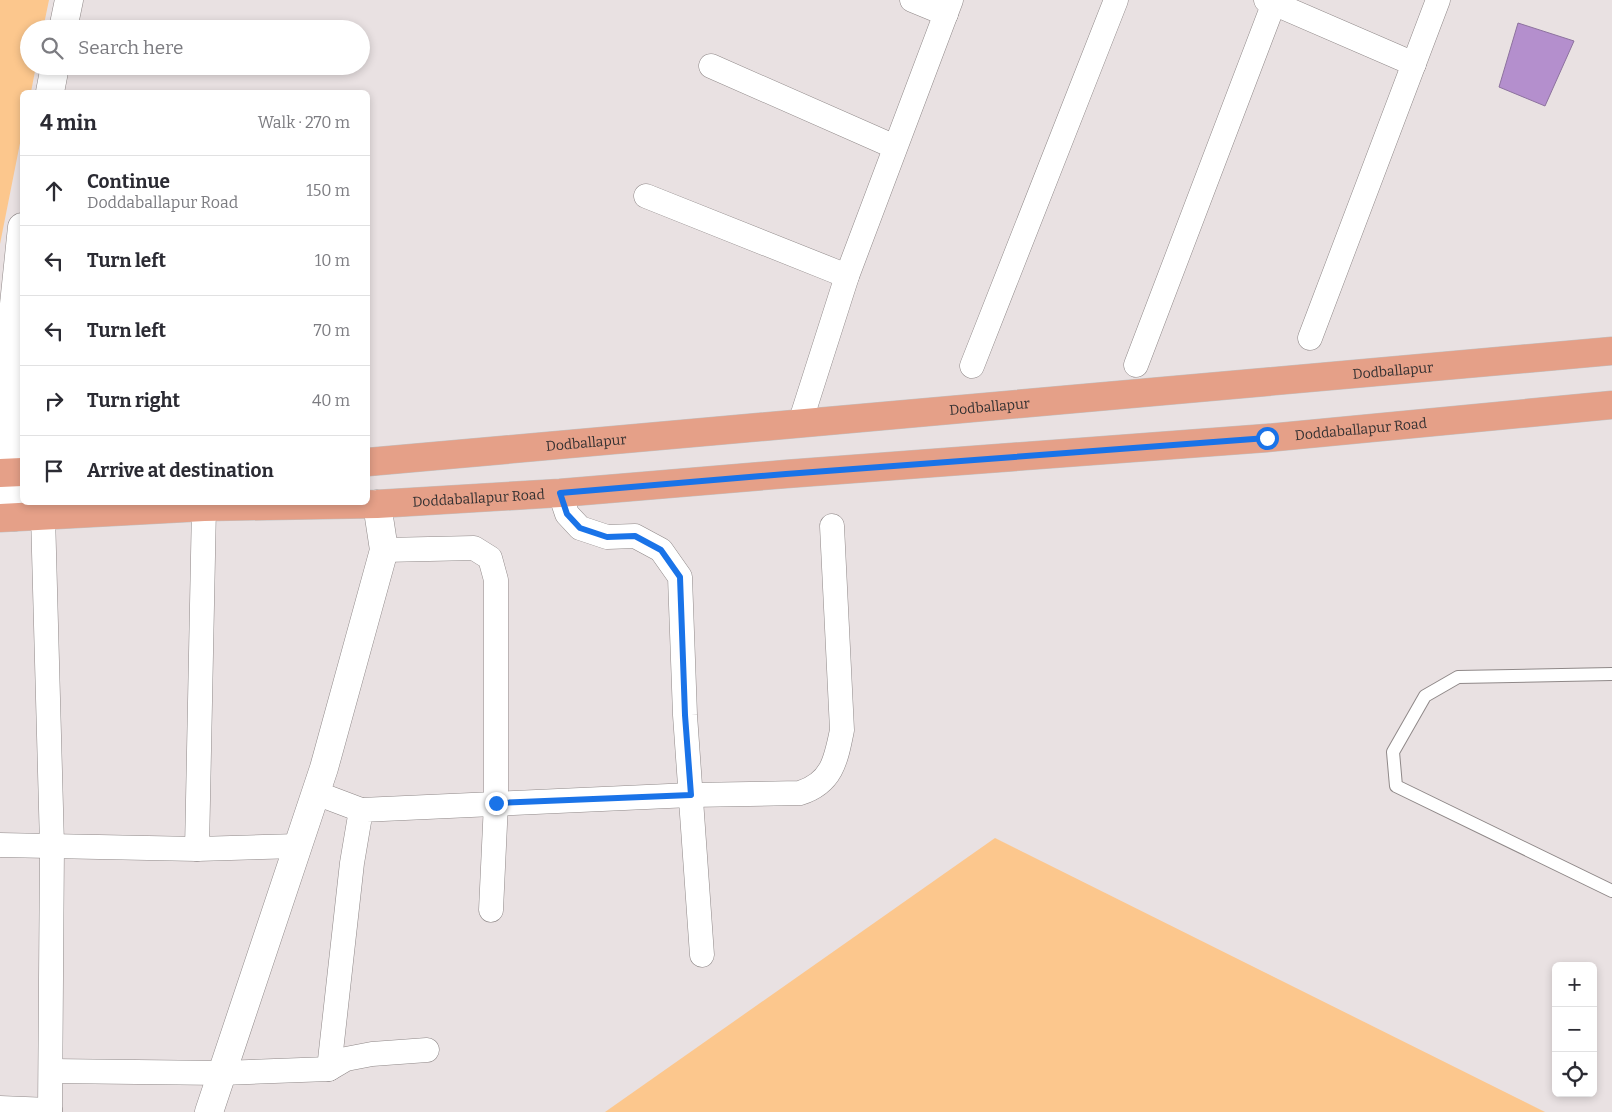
<!DOCTYPE html>
<html lang="en">
<head>
<meta charset="utf-8">
<style>
  body { margin:0; font-family:Bitter,serif; background:#f7f7f7; color:#2b2b33 }
  .controls { position:absolute; right:15px; bottom:15px; display:grid; overflow:hidden; border-radius:8px; box-shadow:0 2px 8px #0003 }
  .controls button { width:45px; height:45px; display:grid; place-items:center; padding:0; border:0; border-bottom:1px solid #e1e1e2; background:#fff; color:#2b2b33; font:25px sans-serif }
  .stop { position:absolute; width:15px; height:15px; margin:-11px; border:4px solid #1a73e8; border-radius:50%; background:#fff }
  .stop.end { background:#1a73e8; border-color:#fff; box-shadow:0 1px 5px #0008 }
  .list { margin:0; padding:0; list-style:none }
  h2 { display:flex; justify-content:space-between; align-items:center; height:65px; margin:0; padding:0 20px; font-size:21px }
  h2 small { font-size:16px; font-weight:400; color:#7c7c81 }
  .list li { display:grid; grid-template-columns:32px 1fr auto; gap:15px; align-items:center; box-sizing:border-box; height:70px; padding:0 20px; border-top:1px solid #e1e1e2 }
  .list b { display:block; font-size:19px; white-space:nowrap }
  .list p { margin:0; font-size:16px; white-space:nowrap; color:#7c7c81 }
  .list em { font-size:16px; font-style:normal; color:#7c7c81 }
  .icon { flex:none; width:28px; height:28px; fill:none; stroke:currentColor; stroke-width:2; stroke-linecap:round; stroke-linejoin:round }
  .map { position:relative; flex:none; width:1612px; height:1112px; overflow:hidden }
  .search { position:absolute; background:#fff; box-shadow:0 2px 8px #0003; left:20px; top:20px; width:350px; height:55px; display:flex; align-items:center; gap:12px; box-sizing:border-box; padding:0 18px; border-radius:28px; color:#7c7c81; font-size:19px }
  .panel { position:absolute; background:#fff; box-shadow:0 2px 8px #0003; left:20px; top:90px; width:350px; height:415px; border-radius:8px }
  .map>svg:first-child { display:block }
</style>
</head>
<body>
<div class="map">
<svg width="1612" height="1112" viewBox="0 0 1612 1112">
  <rect width="100%" height="100%" fill="#e9e1e2"/>
  <g fill="#fcc78d">
    <path d="M0 0H49L43 29H29V66H36L31 92H22V133L0 244Z"/>
    <path d="M995 838 1545 1112H605Z"/>
  </g>
  <path fill="#b48fcd" stroke="#8d729e" d="M1518 23 1574 41 1545 106 1499 87Z"/>
  <g fill="none" stroke-linecap="round" stroke-linejoin="round">
    <g stroke="#8f8888" stroke-width="14">
      <path id="service" d="M1612 674 1458 677 1425 696 1393 752 1396 786 1612 891"/>
    </g>
    <g stroke="#8f8888" stroke-width="25">
      <g id="minor">
        <path d="M912 0 946 14"/>
        <path d="M1266 0 1414 64"/>
        <path d="M711 66 895 147"/>
        <path d="M646 196 847 276"/>
        <path d="M1310 338 1438 0"/>
        <path d="M1136 365 1275 0"/>
        <path d="M972 366 1116 0"/>
        <path d="M800 423 847 276 951 0"/>
        <path d="M560 493 567 514 580 528 607 537 635 536 661 550 680 577 685 715 702 955"/>
        <path d="M43 515 52 845 50 1112"/>
        <path d="M384 550 474 548 490 558 496 580V803L491 910"/>
        <path d="M316 793 361 810"/>
        <path d="M0 845 197 849 298 846"/>
        <path d="M197 849 204 507"/>
        <path d="M329 1069 352 863 361 810 691 795 800 793C832 783 836 760 842 730L832 526"/>
        <path d="M51 1071 222 1073 329 1069 346 1059 372 1054 427 1050"/>
        <path d="M0 1108 50 1110"/>
      </g>
    </g>
    <g stroke="#8f8888" stroke-width="29">
      <g id="tertiary">
        <path d="M63 29 69 0"/>
        <path d="M50 92 55 66"/>
        <path d="M14 517 10 343 22 227"/>
        <path d="M209 1112 324 768 384 550 377 504"/>
      </g>
    </g>
    <g stroke="#c2c1c1" stroke-width="29">
      <g id="primary">
        <path id="s1" d="M368 462 1612 351"/>
        <path d="M0 473 22 472"/>
        <path id="s2" d="M0 518 204 507 377 504 560 493 786 474 1267 438 1612 405"/>
      </g>
    </g>
    <use href="#service" stroke="#fff" stroke-width="12"/>
    <use href="#minor" stroke="#fff" stroke-width="24"/>
    <use href="#tertiary" stroke="#fff" stroke-width="28"/>
    <use href="#primary" stroke="#e5a088" stroke-width="28"/>
  </g>
  <g fill="none" stroke-linecap="round" stroke-linejoin="round">
    <path stroke="#1a73e8" stroke-width="6" d="M496 803 691 795 685 715 680 577 661 550 635 536 607 537 580 528 567 514 560 493 786 474 1267 438"/>
  </g>
  <g text-anchor="middle" dominant-baseline="central" stroke-width="4" stroke-linejoin="round" paint-order="stroke">
    <g font-size="14" fill="#333031" stroke="#fff">
      <text stroke="none"><textPath href="#s1" startOffset="1029">Dodballapur</textPath></text>
      <text stroke="none"><textPath href="#s1" startOffset="624">Dodballapur</textPath></text>
      <text stroke="none"><textPath href="#s2" startOffset="1364">Doddaballapur Road</textPath></text>
      <text stroke="none"><textPath href="#s1" startOffset="219">Dodballapur</textPath></text>
      <text stroke="none"><textPath href="#s2" startOffset="479">Doddaballapur Road</textPath></text>
    </g>
  </g>
</svg>
<div class="controls">
<button>+</button>
<button>−</button>
<button><svg class="icon" aria-label="locate" viewBox="0 0 24 24"><circle cx="12" cy="12" r="6"/><path d="M12 2v4M12 18v4M2 12h4M18 12h4"/></svg></button>
</div>
<div class="stop" style="left:1267px;top:438px"></div>
<div class="stop end" style="left:496px;top:803px"></div>
<div class="search"><svg class="icon" aria-label="search" viewBox="0 0 24 24"><circle cx="10" cy="10" r="6"/><path d="M15 15l6 6"/></svg>Search here</div>
<section class="panel">
<h2>4 min<small>Walk · 270 m</small></h2>
<ul class="list">
<li><svg class="icon" aria-label="ahead" viewBox="0 0 24 24"><path d="M12 20V5M6 11l6-6 6 6"/></svg><div><b>Continue</b><p>Doddaballapur Road</p></div><em>150 m</em></li>
<li><svg class="icon" aria-label="left" viewBox="0 0 24 24"><path d="M17 20v-9H6M10 6l-5 5 5 5"/></svg><div><b>Turn left</b></div><em>10 m</em></li>
<li><svg class="icon" aria-label="left" viewBox="0 0 24 24"><path d="M17 20v-9H6M10 6l-5 5 5 5"/></svg><div><b>Turn left</b></div><em>70 m</em></li>
<li><svg class="icon" aria-label="right" viewBox="0 0 24 24"><path d="M7 20v-9h11M14 6l5 5-5 5"/></svg><div><b>Turn right</b></div><em>40 m</em></li>
<li><svg class="icon" aria-label="arrive" viewBox="0 0 24 24"><path d="M6 21V4h12l-3 4 3 4H6"/></svg><div><b>Arrive at destination</b></div></li>
</ul>
</section>
</div>
</body>
</html>
